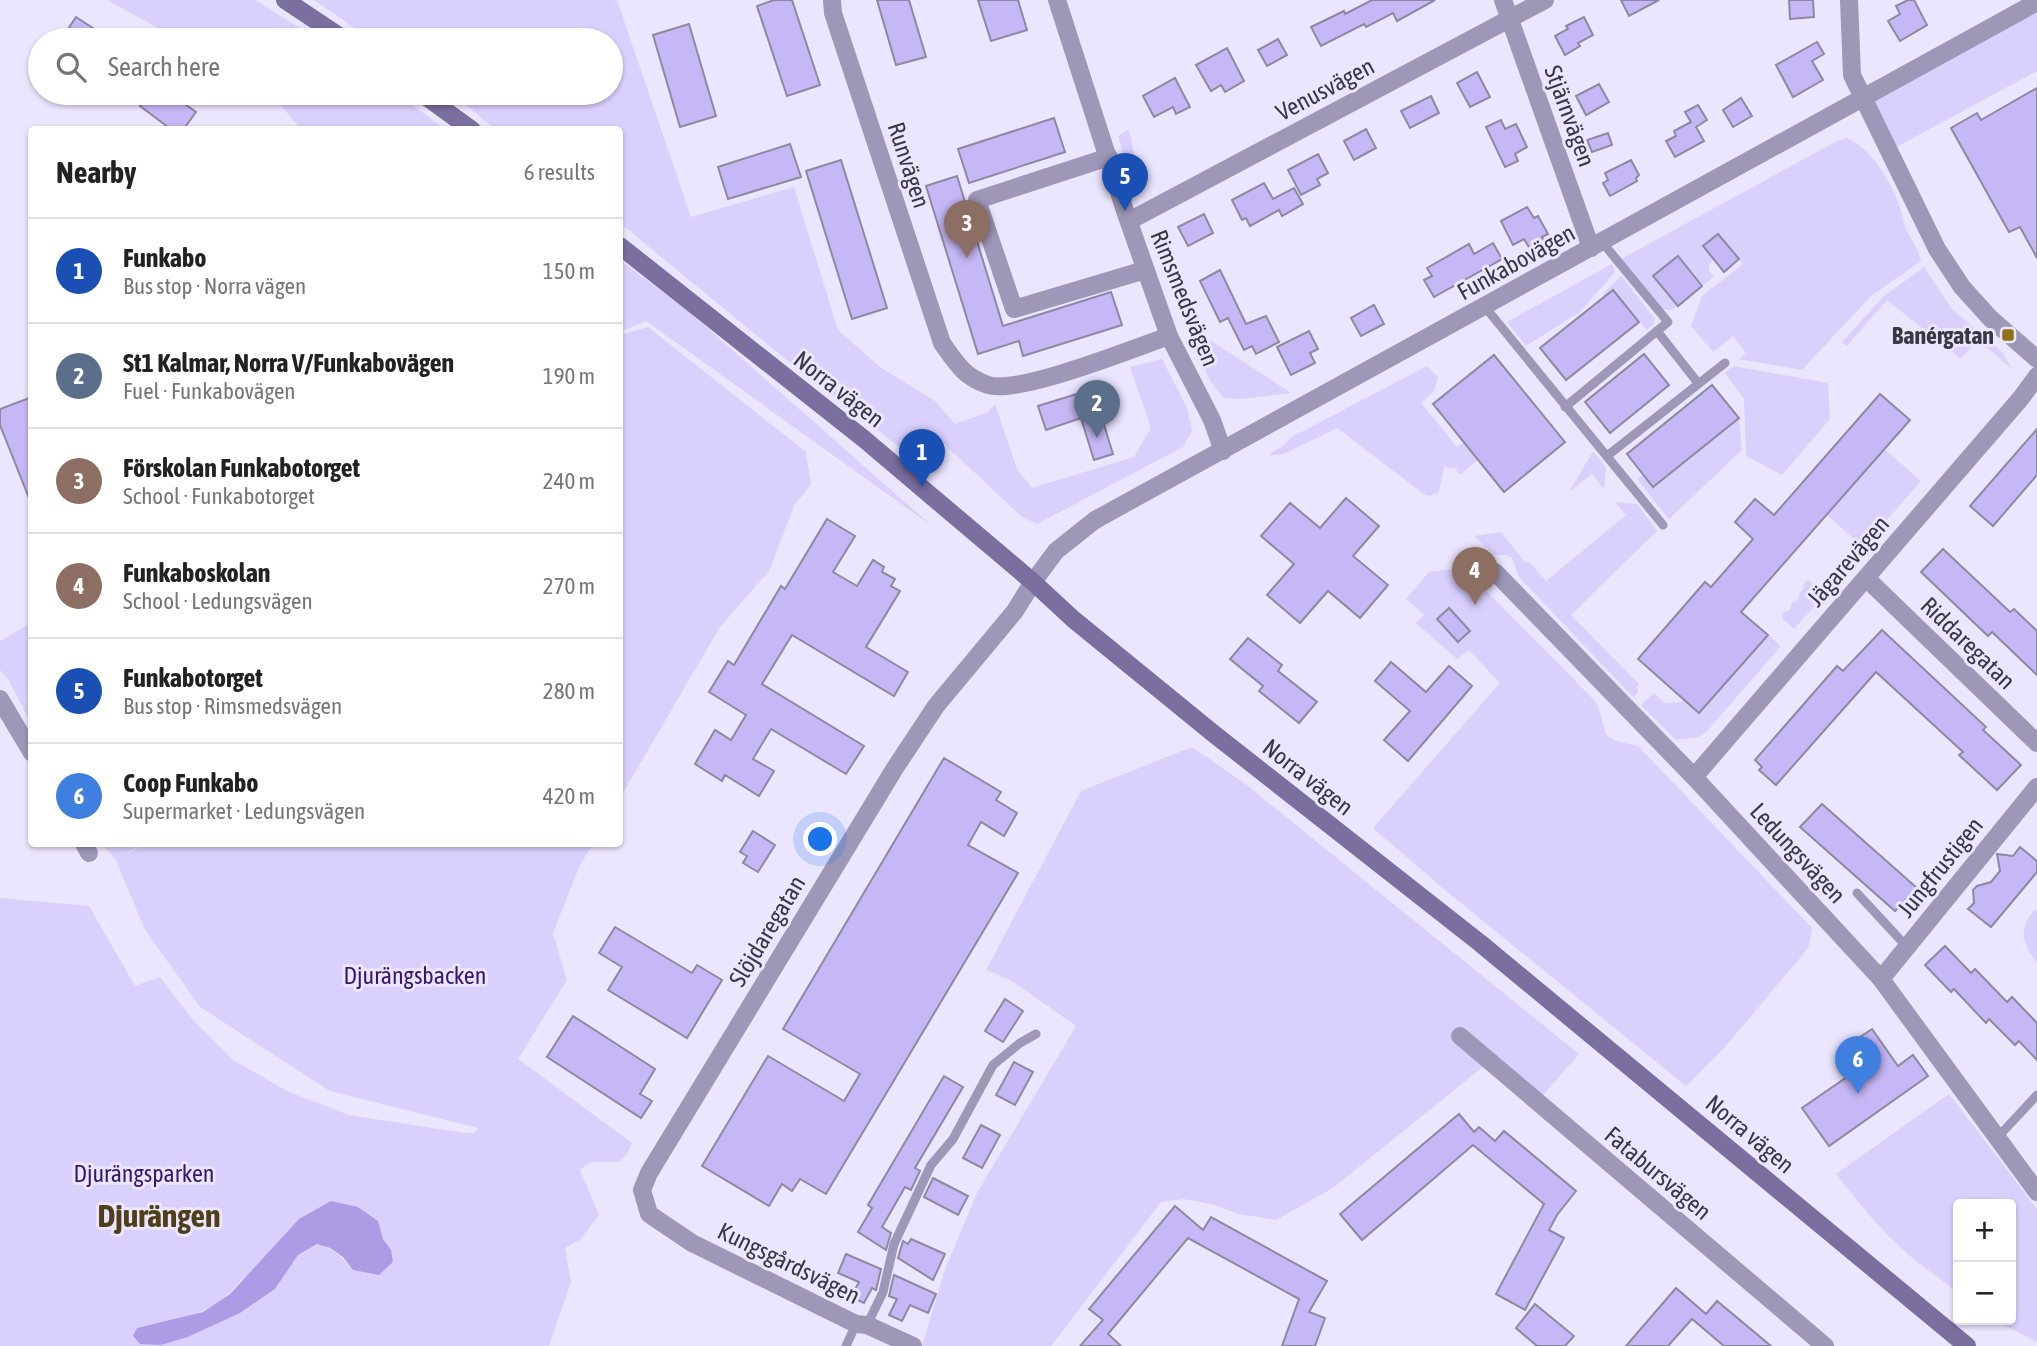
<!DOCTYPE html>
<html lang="en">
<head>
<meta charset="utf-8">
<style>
  body { margin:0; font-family:"Asap Condensed",sans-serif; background:#f2f2f2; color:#222 }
  .controls { position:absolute; right:21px; bottom:21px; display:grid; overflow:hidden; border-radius:7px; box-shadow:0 2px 5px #0004 }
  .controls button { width:63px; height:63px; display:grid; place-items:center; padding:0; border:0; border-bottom:2px solid #e0e0e0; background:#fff; color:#222; font:35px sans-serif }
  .you { position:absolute; left:821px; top:840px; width:24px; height:24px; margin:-18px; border:5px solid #fff; border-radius:50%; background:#1a73e8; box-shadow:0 0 0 10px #1a73e833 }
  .badge { display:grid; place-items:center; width:46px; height:46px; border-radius:50%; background:#937017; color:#fff; font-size:23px; font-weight:700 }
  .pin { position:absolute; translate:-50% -58px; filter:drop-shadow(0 2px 4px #0008) }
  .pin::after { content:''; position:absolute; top:37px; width:24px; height:21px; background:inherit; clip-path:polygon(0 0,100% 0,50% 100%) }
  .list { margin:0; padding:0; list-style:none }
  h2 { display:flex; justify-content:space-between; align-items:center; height:91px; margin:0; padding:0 28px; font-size:30px }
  h2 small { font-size:23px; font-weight:400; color:#767676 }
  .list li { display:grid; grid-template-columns:46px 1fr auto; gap:21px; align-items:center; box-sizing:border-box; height:105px; padding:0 28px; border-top:2px solid #e0e0e0 }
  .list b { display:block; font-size:26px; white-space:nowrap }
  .list p { margin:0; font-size:23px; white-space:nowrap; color:#767676 }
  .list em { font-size:23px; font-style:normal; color:#767676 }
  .icon { flex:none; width:38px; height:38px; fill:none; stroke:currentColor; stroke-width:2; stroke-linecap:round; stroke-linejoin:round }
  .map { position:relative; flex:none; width:2037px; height:1346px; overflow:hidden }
  .search { position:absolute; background:#fff; box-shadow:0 2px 5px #0004; left:28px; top:28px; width:595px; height:77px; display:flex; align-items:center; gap:18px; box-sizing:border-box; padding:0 24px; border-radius:38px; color:#767676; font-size:26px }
  .panel { position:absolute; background:#fff; box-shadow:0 2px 5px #0004; left:28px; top:126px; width:595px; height:721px; border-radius:7px }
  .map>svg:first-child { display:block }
</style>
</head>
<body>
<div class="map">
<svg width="2037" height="1346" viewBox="0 0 2037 1346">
  <rect width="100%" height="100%" fill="#ebe6ff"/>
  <g fill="#d9d0fe" fill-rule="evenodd">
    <path d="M107 0H255L319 40H180Z"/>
    <path d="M314 0H617L691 217 794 187 838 330 880 367 935 401 955 424 988 412 995 404 1017 469 1032 488 1134 457 1151 428 1130 367 1162 359 1187 408 1192 431 1183 447 1037 524 1021 516 942 442 938 454 925 467 783 357 620 223V130L495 129 451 93H611V40H372Z"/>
    <path d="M2037 2V71L1889 151 1863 98Z"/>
    <path d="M270 93H396L445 129H301Z"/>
    <path d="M1128 130H1129L1142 193 1135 190 1118 136Z"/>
    <path d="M1847 138C1871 147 1894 186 1901 211 1903 216 1903 221 1905 227 1910 238 1919 249 1921 261L1871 296 1802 370 1739 359 1746 353 1733 336 1713 352 1691 326 1702 296 1743 264 1718 234 1703 246 1714 260 1709 264V271L1714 277 1702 286 1678 256 1654 276 1678 306C1671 311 1667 311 1660 307L1621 259 1837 141Z"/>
    <path d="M620 260 688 311 932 526 646 321 620 332Z"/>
    <path d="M1612 264 1615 272 1580 312 1526 346 1507 322Z"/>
    <path d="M1924 267 1952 309 2004 354 2011 368 1978 340 1961 359 1887 300 1847 346 1842 342 1883 297Z"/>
    <path d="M1621 276 1655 319 1654 324 1647 330 1613 290 1604 297 1603 294Z"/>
    <path d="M648 327 806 452 811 484 794 506 769 571 720 627 620 798V335Z"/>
    <path d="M1202 333 1207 338 1291 393 1241 399 1224 398 1210 381 1192 340Z"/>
    <path d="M1427 366 1438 377 1434 391 1421 403 1457 447 1464 442 1478 460 1460 475 1455 468 1444 467 1439 492 1429 496 1424 494 1337 428 1284 454 1271 455V453L1285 445 1290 438Z"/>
    <path d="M1733 366 1828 383 1830 419 1782 475 1746 456 1744 399 1725 373Z"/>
    <path d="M1739 418 1742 450 1669 519 1637 479 1643 475 1654 487Z"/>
    <path d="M1884 449 1921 481 1863 547 1827 515Z"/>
    <path d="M1593 451 1606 468 1604 489 1592 474 1569 492Z"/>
    <path d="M1615 502 1637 504 1657 531 1571 615 1639 684 1637 687 1638 691 1634 698 1519 577 1512 558 1506 555H1494L1474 536 1501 532 1525 562H1530L1546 581 1626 515Z"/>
    <path d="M1464 568 1596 702C1611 736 1593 736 1638 746L1812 928 1809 946 1800 958 1724 1048 1686 1086 1445 890 1373 828 1500 683 1469 650 1457 659 1416 623 1424 615 1406 599 1429 572Z"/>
    <path d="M1808 580 1824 595 1794 629 1782 618 1784 612 1790 610 1792 603 1798 600 1799 594 1804 588 1803 585Z"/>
    <path d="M31 623V723L8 679 0 670V641Z"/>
    <path d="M1768 635 1781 646 1707 731 1698 737 1676 740 1641 705 1654 693 1665 703 1681 702Z"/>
    <path d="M1192 747 1244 783 1579 1054 1537 1102 1490 1061 1333 1188 1276 1220 1239 1214 1215 1205 1184 1199 1161 1202 1051 1346H922L945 1269 978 1191 1076 1026 1012 981 986 970 1081 791Z"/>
    <path d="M102 844H140L125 855 145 844H593L580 865 553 933 567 980 518 1059 632 1143 627 1154 618 1162H590L580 1170 599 1215 580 1240 565 1248 571 1282 549 1346H0V898L89 906 135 986 160 977 193 1020 233 1060 289 1092 349 1115 464 1133H475L478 1128 330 1091 200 1007 145 930 116 860ZM358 1207 378 1221 383 1239 391 1250 353 1270C342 1257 334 1249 317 1244L298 1255 275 1289 240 1313 188 1337 161 1345 137 1328C181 1319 213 1316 242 1279Z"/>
    <path d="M2037 909V963C2023 945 2016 926 2037 909Z"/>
    <path d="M1949 1094 2037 1209V1342L1994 1320H2011V1204H1958V1292C1942 1280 1925 1269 1910 1256 1882 1232 1859 1203 1836 1174Z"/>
  </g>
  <path fill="#ad9be6" d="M331 1201 358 1207 378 1221 383 1239 391 1250 393 1262 379 1275 353 1270 343 1257 330 1248 317 1244 298 1255 275 1289 240 1313 188 1337 161 1345 140 1344 133 1336 137 1328 203 1312 230 1294 299 1219Z"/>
  <g fill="#c6b8f6" stroke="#8d899f" stroke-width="2">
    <path d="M774 0H792L820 85 787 96 757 6Z"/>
    <path d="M877 0H909L926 57 896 65Z"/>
    <path d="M978 0H1018L1027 30 991 41Z"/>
    <path d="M1372 0H1435L1397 21 1393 13 1366 27 1364 24 1321 46 1311 27 1344 11 1345 14Z"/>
    <path d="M1621 0H1659L1629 16Z"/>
    <path d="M1789 0H1813L1814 17 1790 19Z"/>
    <path d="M1908 0H1914L1927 25 1900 41 1888 21 1900 14 1896 6Z"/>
    <path d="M76 17 111 40H61Z"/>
    <path d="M1584 17 1593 35 1578 43 1580 46 1565 55 1555 36 1568 29 1566 26Z"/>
    <path d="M689 24 716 116 680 127 653 35Z"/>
    <path d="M1278 39 1287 55 1267 66 1258 50Z"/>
    <path d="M1817 42 1824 54 1812 61 1823 80 1793 97 1776 65Z"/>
    <path d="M1227 48 1244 81 1225 92 1221 85 1211 91 1196 65Z"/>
    <path d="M1477 72 1490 97 1470 107 1457 83Z"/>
    <path d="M1175 78 1190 107 1176 114 1173 107 1154 117 1143 96Z"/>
    <path d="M1599 84 1609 102 1586 115 1576 96Z"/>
    <path d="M2037 88V258L2020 227 2009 232 1951 128 1977 113 1981 120Z"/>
    <path d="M151 93H169L196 112 183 130H172L140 106Z"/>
    <path d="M1431 96 1439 113 1410 128 1401 111Z"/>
    <path d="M1741 98 1752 116 1733 127 1723 110Z"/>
    <path d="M1698 105 1707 120 1696 127 1704 141 1675 157 1666 141 1676 136 1674 131 1691 122 1685 112Z"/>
    <path d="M1054 118 1065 152 969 183 958 149Z"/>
    <path d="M1501 120 1505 129 1516 124 1527 147 1515 154 1518 161 1505 167 1486 127Z"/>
    <path d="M1366 129 1376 148 1354 160 1344 141Z"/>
    <path d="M1608 133 1612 145 1592 152 1587 140Z"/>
    <path d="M790 144 801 177 728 199 718 167Z"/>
    <path d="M1318 154 1328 173 1317 179 1320 185 1301 195 1288 170Z"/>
    <path d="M841 160 887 308 852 319 806 171Z"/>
    <path d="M1631 160 1639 175 1636 178 1637 181 1610 196 1603 183 1608 180 1605 173Z"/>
    <path d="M957 176 1003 326 1111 292 1122 325 1023 356 1019 341 978 354 926 186Z"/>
    <path d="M1264 183 1273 199 1294 188 1303 204 1282 216 1279 210 1250 226 1246 218 1242 220 1232 200Z"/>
    <path d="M1527 207 1534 218 1538 216 1548 234 1542 237 1546 245 1532 252 1524 239 1513 245 1501 221Z"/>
    <path d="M1204 214 1213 233 1188 246 1178 227Z"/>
    <path d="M1718 234 1739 259 1724 272 1703 246Z"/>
    <path d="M1493 243 1502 259 1434 297 1424 280 1432 276 1427 268 1469 244 1474 254Z"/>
    <path d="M1678 256 1702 286 1678 306 1653 276Z"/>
    <path d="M1220 270 1246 324 1266 316 1279 342 1256 354 1252 346 1244 350 1228 318 1220 322 1200 281Z"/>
    <path d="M1613 290 1639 322 1566 380 1540 348Z"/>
    <path d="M1374 305 1384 324 1361 336 1351 318Z"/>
    <path d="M1309 331 1318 349 1310 353 1315 363 1291 375 1277 347Z"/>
    <path d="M1644 354 1669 385 1610 433 1585 402Z"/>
    <path d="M1494 355 1565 442 1504 492 1433 404Z"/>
    <path d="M1712 385 1739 418 1653 487 1627 454Z"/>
    <path d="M1093 389 1113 454 1094 460 1081 418 1046 430 1038 406Z"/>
    <path d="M1880 394 1910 420 1741 612 1768 635 1699 713 1638 659 1705 582 1711 587 1753 539 1735 522 1755 499 1774 515Z"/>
    <path d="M32 397V503H31L0 425V409Z"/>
    <path d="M2037 429V475L1993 526 1970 506Z"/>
    <path d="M1346 498 1379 526 1353 556 1388 585 1360 618 1328 591 1300 623 1267 595 1294 564 1261 536 1290 503 1320 528Z"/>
    <path d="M827 519 855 536 833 572 857 586 873 560 884 567 882 572 895 579 891 586 900 591 866 647 908 672 894 696 792 635 762 684 864 746 846 774 771 729 753 759 774 771 759 796 725 775 722 781 695 764 715 730 731 740 746 715 709 692 728 661 734 665 781 586 785 589Z"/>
    <path d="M1943 549 2010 612 2014 609 2037 631V675L1992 632 1988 636 1921 572Z"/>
    <path d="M1449 608 1470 631 1458 642 1437 619Z"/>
    <path d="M1882 630 1986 727 1983 730 2021 765 1997 790 1959 755 1963 752 1876 672 1776 785 1759 770 1762 767 1755 760 1837 666 1843 671Z"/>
    <path d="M1248 638 1282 665 1278 671 1317 702 1299 723 1259 691 1263 686 1230 659Z"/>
    <path d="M1391 662 1426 692 1449 666 1472 686 1408 761 1384 740 1410 711 1375 681Z"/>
    <path d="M944 758 1001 792 996 800 1017 813 1004 836 981 822 968 845 1018 873 826 1194 800 1179 792 1191 782 1184 769 1206 702 1166 768 1056 844 1101 860 1074 783 1029Z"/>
    <path d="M1822 804 1917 888 1895 911 1800 827Z"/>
    <path d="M753 831 775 845 758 872 743 863 747 856 740 852Z"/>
    <path d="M2020 847 2037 861V872L1991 927 1968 909 1974 903 1973 890 1977 886 1991 882 2000 871 1997 854 2013 856Z"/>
    <path d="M615 927 692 973 697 965 722 980 687 1038 608 990 622 967 599 953Z"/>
    <path d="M1945 946 1971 973 1975 969 2007 1002 2012 997 2037 1023V1060L2019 1041 2015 1045 1989 1019 1986 1023 1954 989 1951 992 1925 965Z"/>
    <path d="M1005 999 1023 1011 1003 1042 985 1031Z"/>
    <path d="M573 1016 655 1069 640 1094 652 1101 641 1118 547 1057Z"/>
    <path d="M1872 1029 1898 1066 1913 1055 1928 1076 1829 1146 1802 1108 1857 1070 1842 1049Z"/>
    <path d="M1014 1062 1033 1072 1015 1105 996 1095Z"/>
    <path d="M944 1076 963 1087 915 1168 920 1171 911 1190 905 1187 882 1227 891 1233 886 1250 858 1232 872 1208 868 1205Z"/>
    <path d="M1459 1114 1474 1132 1479 1127 1495 1141 1504 1131 1576 1191 1557 1215 1549 1230 1564 1238 1525 1310 1496 1294 1544 1204 1473 1145 1362 1240 1340 1214Z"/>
    <path d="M981 1125 1000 1135 982 1168 963 1158Z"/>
    <path d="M933 1178 968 1196 958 1215 924 1197Z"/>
    <path d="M1175 1206 1203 1230 1211 1217 1327 1281 1309 1312 1325 1318 1315 1346H1282L1299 1299 1188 1238 1108 1334 1121 1346H1080L1103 1320 1089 1309Z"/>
    <path d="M911 1239 945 1254 933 1280 898 1258 903 1241 908 1244Z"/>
    <path d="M846 1254 881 1269 876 1290 872 1288 864 1303 851 1297 859 1282 838 1273Z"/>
    <path d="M894 1275 936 1294 928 1313 910 1305 902 1321 889 1315 897 1299 889 1296Z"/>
    <path d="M1676 1288 1706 1314 1717 1301 1771 1346H1724L1692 1319 1668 1346H1626Z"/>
    <path d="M1535 1304 1574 1336 1565 1346H1537L1516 1328Z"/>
  </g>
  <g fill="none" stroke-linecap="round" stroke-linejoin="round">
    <g stroke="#9e97b8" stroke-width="9">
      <path d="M1485 307 1663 525"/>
      <path d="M1657 331 1698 383"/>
      <path d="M1565 407 1668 322 1602 242"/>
      <path d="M1607 456 1725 363"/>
      <path d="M1857 893 1907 947"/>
      <path d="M1997 1138 2037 1095"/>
      <path d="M867 1325 883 1292 894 1244 931 1165 953 1139 993 1065 1020 1043 1036 1034"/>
      <path d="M846 1346 856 1324"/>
    </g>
    <g stroke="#9e97b8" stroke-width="18">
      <path d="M832 0 833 13 942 343C956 363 964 377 988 385 1018 395 1134 348 1169 336"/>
      <path d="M1057 0 1125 211 1169 336 1212 420 1223 451"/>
      <path d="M1503 0 1591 248"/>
      <path d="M1849 0 1852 75 1937 249 1962 287 1990 318 2037 359"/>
      <path d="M1109 157 977 200 1014 309 1145 270"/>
      <path d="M1129 221 1545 0"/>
      <path d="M1495 572 1694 777 1881 979 2037 1192"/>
      <path d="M1866 578 2037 743"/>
      <path d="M0 699 32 753"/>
      <path d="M1694 777 2021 398 2037 376"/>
      <path d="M84 844 89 853"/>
      <path d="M1881 979 2037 787"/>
      <path d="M1460 1036 1825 1346"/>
      <path d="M913 1346 867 1325 856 1324 692 1243 649 1214 642 1190 649 1173 895 768 936 706 1015 611 1033 582"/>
    </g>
    <path stroke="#9e97b8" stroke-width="18" d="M1033 582 1056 551 1095 520 2037 2"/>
    <g stroke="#7a6f9f" stroke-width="18">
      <path d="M285 0 345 40"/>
      <path d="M421 93 472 130"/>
      <path d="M620 246 864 439 1033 582 1073 619 1214 734 1480 943 1967 1346"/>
    </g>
  </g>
  <rect fill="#937017" stroke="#ebe6ff" stroke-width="2.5" x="2001" y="328" width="14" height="14" rx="3.5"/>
  <g text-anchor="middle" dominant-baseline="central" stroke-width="6" stroke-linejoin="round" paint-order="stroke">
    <g font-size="24" fill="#393740" stroke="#ebe6ff">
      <text transform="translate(1325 89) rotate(-28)">Venusvägen</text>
      <text transform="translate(1570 116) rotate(70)">Stjärnvägen</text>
      <text transform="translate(909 165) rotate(72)">Runvägen</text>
      <text transform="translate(1516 262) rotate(-29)">Funkabovägen</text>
      <text transform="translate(1185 298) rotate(68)">Rimsmedsvägen</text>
      <text transform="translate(839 389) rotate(38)">Norra vägen</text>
      <text transform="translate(1848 561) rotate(-49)">Jägarevägen</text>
      <text transform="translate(1968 643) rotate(44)">Riddaregatan</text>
      <text transform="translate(1308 777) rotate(38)">Norra vägen</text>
      <text transform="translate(1798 853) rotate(47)">Ledungsvägen</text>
      <text transform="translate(1940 867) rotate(-51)">Jungfrustigen</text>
      <text transform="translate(767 931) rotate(-59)">Slöjdaregatan</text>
      <text transform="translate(1750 1134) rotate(40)">Norra vägen</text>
      <text transform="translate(1658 1173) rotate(40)">Fatabursvägen</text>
      <text transform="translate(789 1263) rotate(26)">Kungsgårdsvägen</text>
    </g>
    <g font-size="24" font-weight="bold" fill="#393740" stroke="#ebe6ff" text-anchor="end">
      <text x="1994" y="335">Banérgatan</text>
    </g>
    <g font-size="24" fill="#39176e" stroke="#ebe6ff">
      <text x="415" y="975">Djurängsbacken</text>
      <text x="144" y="1173">Djurängsparken</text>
    </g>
    <g font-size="32" font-weight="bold" fill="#4f3e17" stroke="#ebe6ff">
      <text x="159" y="1215">Djurängen</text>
    </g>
  </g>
</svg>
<div class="controls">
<button>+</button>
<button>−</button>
</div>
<div class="you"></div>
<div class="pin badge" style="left:922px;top:487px;background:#1a4fb4">1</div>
<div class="pin badge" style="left:1097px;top:438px;background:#5c6f8a">2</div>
<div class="pin badge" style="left:967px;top:258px;background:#8d6e63">3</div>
<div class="pin badge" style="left:1475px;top:605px;background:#8d6e63">4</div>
<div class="pin badge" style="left:1125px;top:211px;background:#1a4fb4">5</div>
<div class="pin badge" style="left:1858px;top:1094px;background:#3f7fe0">6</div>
<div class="search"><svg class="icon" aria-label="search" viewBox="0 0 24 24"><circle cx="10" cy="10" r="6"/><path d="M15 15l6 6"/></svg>Search here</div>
<section class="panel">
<h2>Nearby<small>6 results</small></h2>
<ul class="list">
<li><span class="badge" style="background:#1a4fb4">1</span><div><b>Funkabo</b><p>Bus stop · Norra vägen</p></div><em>150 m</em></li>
<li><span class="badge" style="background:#5c6f8a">2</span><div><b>St1 Kalmar, Norra V/Funkabovägen</b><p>Fuel · Funkabovägen</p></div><em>190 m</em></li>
<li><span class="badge" style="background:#8d6e63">3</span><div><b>Förskolan Funkabotorget</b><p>School · Funkabotorget</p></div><em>240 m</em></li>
<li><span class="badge" style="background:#8d6e63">4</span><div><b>Funkaboskolan</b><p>School · Ledungsvägen</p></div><em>270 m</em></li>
<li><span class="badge" style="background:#1a4fb4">5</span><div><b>Funkabotorget</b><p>Bus stop · Rimsmedsvägen</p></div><em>280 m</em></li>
<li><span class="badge" style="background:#3f7fe0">6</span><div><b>Coop Funkabo</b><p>Supermarket · Ledungsvägen</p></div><em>420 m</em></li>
</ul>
</section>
</div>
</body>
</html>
